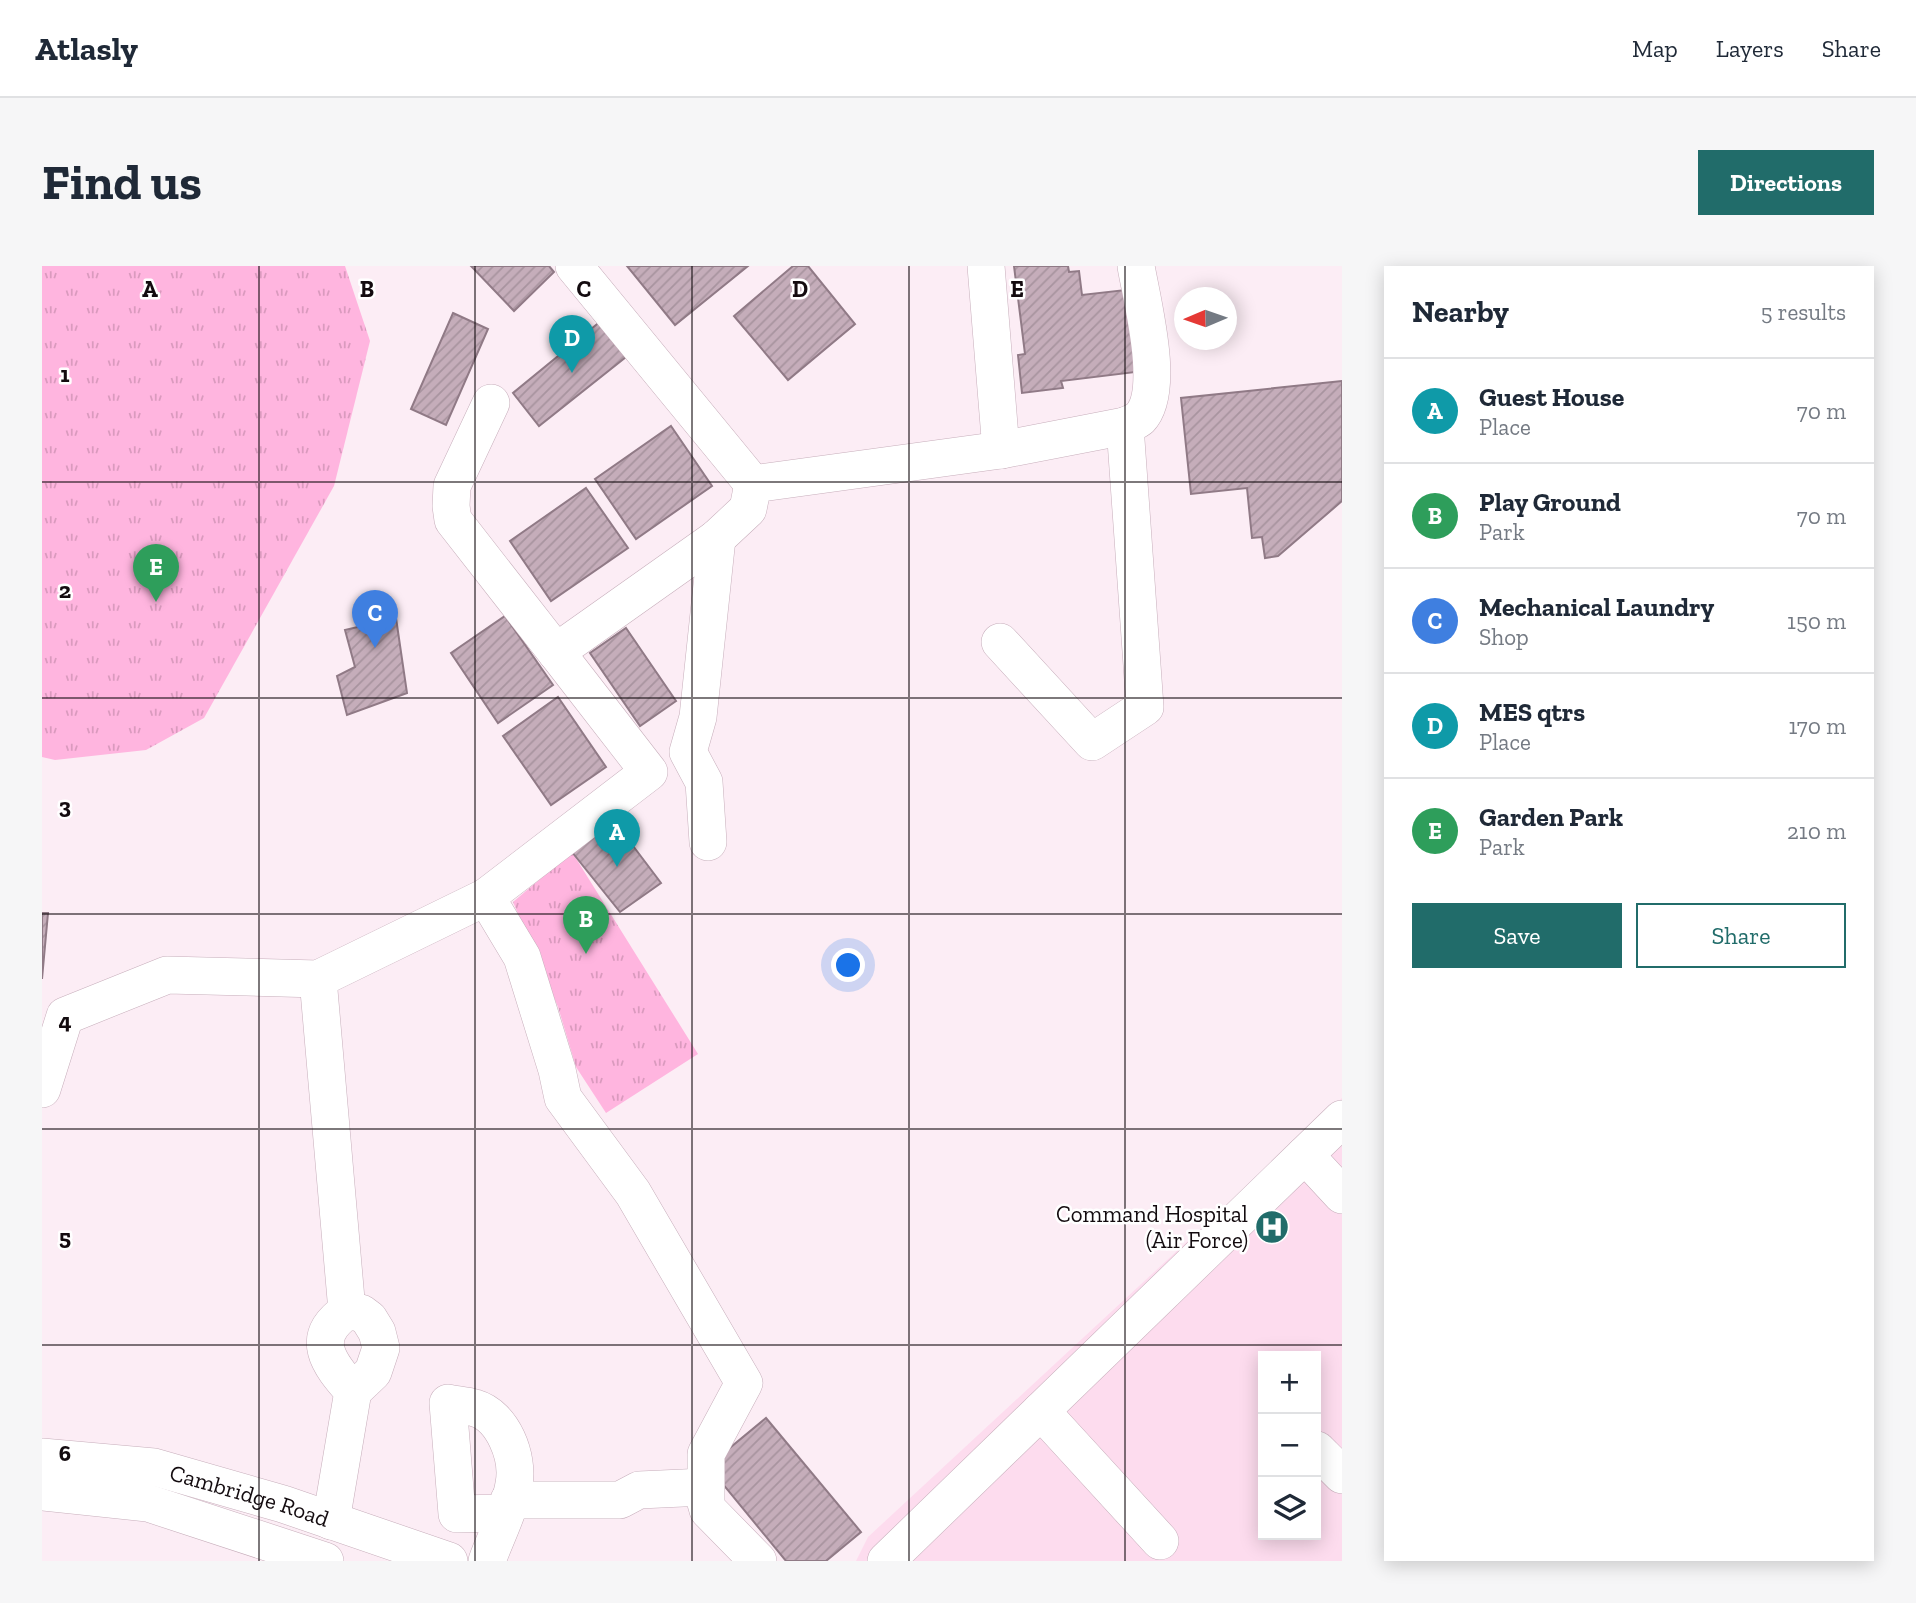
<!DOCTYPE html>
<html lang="en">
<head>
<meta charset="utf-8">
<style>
  body { margin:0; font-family:"Zilla Slab",serif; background:#f6f6f7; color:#1f2937 }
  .controls { position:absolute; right:21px; bottom:21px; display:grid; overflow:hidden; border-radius:0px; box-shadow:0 4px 18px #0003 }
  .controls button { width:63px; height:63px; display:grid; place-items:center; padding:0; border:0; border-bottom:2px solid #e0e1e3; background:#fff; color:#1f2937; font:35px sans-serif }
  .compass { position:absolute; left:1132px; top:21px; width:63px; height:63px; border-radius:50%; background:#fff; box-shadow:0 4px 18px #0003; rotate:268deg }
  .you { position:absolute; left:807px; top:700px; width:24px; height:24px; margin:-18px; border:5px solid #fff; border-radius:50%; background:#1a73e8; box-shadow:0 0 0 10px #1a73e833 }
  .badge { display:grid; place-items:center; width:46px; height:46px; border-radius:50%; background:#216c6a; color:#fff; font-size:23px; font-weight:700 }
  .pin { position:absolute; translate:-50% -58px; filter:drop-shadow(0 2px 4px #0008) }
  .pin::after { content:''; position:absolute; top:37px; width:24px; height:21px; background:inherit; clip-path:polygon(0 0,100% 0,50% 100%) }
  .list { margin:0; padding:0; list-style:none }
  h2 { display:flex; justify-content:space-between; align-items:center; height:91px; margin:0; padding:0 28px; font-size:30px }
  h2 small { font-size:23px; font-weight:400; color:#747a83 }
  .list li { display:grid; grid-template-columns:46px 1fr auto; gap:21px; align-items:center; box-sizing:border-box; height:105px; padding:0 28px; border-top:2px solid #e0e1e3 }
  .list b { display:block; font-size:26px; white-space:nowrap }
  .list p { margin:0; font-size:23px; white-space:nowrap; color:#747a83 }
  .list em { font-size:23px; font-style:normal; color:#747a83 }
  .actions { display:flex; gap:14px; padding:21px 28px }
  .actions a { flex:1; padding:16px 0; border:2px solid #216c6a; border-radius:0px; text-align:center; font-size:24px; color:#216c6a }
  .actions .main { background:#216c6a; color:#fff }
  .icon { flex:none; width:38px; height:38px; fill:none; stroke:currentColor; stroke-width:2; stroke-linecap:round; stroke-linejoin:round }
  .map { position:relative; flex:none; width:1300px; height:1295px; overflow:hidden; border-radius:0px }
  header { display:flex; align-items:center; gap:42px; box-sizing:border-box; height:98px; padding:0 35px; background:#fff; border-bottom:2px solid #e0e1e3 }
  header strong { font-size:33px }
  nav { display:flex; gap:38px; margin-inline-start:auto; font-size:24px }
  .intro { display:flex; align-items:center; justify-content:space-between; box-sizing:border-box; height:168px; padding:0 42px }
  h1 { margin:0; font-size:49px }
  .button { padding:18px 32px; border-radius:0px; background:#216c6a; color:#fff; font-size:24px; font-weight:700 }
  main { display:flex; gap:42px; padding:0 42px }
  aside { flex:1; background:#fff; border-radius:0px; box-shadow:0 4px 18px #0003 }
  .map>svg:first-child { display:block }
</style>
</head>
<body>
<header>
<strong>Atlasly</strong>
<nav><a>Map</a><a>Layers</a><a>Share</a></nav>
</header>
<div class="intro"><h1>Find us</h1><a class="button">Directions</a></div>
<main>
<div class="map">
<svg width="1300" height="1295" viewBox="0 0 1300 1295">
  <defs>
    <pattern id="park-tufts" width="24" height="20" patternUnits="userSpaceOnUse" patternTransform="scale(1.75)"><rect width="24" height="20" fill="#ffb5df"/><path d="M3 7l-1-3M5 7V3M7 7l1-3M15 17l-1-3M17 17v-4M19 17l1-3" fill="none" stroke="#da9abe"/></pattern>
    <pattern id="building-hatch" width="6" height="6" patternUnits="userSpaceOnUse" patternTransform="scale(1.75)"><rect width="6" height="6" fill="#c5adba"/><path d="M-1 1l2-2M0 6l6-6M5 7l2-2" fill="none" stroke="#a8949f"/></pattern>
  </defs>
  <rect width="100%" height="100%" fill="#fcedf5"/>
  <path fill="#fddcee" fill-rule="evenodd" d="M1300 832V1295H814L826 1271ZM1221 1090H1274V1269H1221Z"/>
  <g fill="url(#park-tufts)">
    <path d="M0 0H303L328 75 292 220 162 452 104 484 13 494 0 491Z"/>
    <path d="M530 586 656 788 564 847 534 801 516 741 471 636Z"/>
  </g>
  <g fill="url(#building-hatch)" stroke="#907a86" stroke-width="2">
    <path d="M429 0H507L512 6 472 45Z"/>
    <path d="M585 0H706L633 59Z"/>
    <path d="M751 0H766L813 58 746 114 692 50Z"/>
    <path d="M972 0H1026L1027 6 1037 5 1040 29 1092 23 1102 105 1019 115 1021 122 980 127 976 89 983 88Z"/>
    <path d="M411 47 446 63 404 159 369 143Z"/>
    <path d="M565 50 589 87 497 160 471 127Z"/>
    <path d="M1300 115V235L1236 290 1223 292 1220 271 1210 272 1205 222 1149 228 1139 132Z"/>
    <path d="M629 160 670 220 594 273 553 213Z"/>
    <path d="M544 222 586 282 509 335 468 275Z"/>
    <path d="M463 350 511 419 456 457 409 387Z"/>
    <path d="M354 352 365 427 305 449 295 410 313 401 303 364Z"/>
    <path d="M584 362 634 435 598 460 548 387Z"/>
    <path d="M516 431 564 501 509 539 461 470Z"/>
    <path d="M573 556 619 617 578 646 530 586Z"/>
    <path d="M0 647H6L0 713Z"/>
    <path d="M724 1152 819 1266 784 1295H744L666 1200Z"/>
  </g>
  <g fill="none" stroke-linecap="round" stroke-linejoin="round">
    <g stroke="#c7aebb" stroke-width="38">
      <g id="minor">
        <path d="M532 0 711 218"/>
        <path d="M944 0 959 184"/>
        <path d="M449 137 410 220 409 240 411 254 514 386"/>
        <path d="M1083 160C1087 158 1095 155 1098 152 1124 125 1100 35 1094 0"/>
        <path d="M666 576 662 516 646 486 656 451 675 272"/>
        <path d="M276 713 305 1045"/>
        <path d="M0 823 23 750 125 709 276 713 444 631"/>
        <path d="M1263 889 1300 929"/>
        <path d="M999 1145 1118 1275"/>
        <path d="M1275 1184 1300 1209"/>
        <path id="s1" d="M0 1191 112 1201 241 1238 407 1295"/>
        <path d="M0 1226 106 1237 283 1295"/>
        <path d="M467 1234H578L597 1224 663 1221"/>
        <path d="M289 1255 311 1125 331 1106 339 1082 335 1066 327 1053 319 1047 305 1045C266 1072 287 1098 311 1125"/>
        <path d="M445 1295C454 1270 468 1244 472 1218 477 1191 461 1150 433 1142 424 1139 415 1139 406 1137L415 1248 463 1247"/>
        <path d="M716 1295 666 1244 664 1237V1188L702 1117 591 927 521 832 515 804 480 691 444 631 607 506 514 386 675 272 706 243 711 218 959 184 1083 160 1103 441 1050 476 958 376"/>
        <path d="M844 1295 1300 853"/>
      </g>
    </g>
    <use href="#minor" stroke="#fff" stroke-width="37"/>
  </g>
  <path fill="none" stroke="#130b0f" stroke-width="2" stroke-opacity="0.55" d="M217 0V1295M433 0V1295M650 0V1295M867 0V1295M1083 0V1295M0 216H1300M0 432H1300M0 648H1300M0 863H1300M0 1079H1300"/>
  <defs>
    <g id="hospital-disc" transform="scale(1.75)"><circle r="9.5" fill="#216c6a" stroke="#fff"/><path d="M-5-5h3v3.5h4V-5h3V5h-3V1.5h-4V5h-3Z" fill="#fff"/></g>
  </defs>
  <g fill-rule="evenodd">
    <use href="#hospital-disc" x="1230" y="961"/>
  </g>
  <g text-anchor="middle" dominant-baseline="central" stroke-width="5" stroke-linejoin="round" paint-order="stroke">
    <g font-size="23" fill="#130b0f" stroke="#fff" text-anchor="end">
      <text x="1206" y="948">Command Hospital<tspan x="1206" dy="26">(Air Force)</tspan></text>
    </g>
    <g font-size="23" fill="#130b0f" stroke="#fff">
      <text stroke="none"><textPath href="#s1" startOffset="212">Cambridge Road</textPath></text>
    </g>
  </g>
  <g font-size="23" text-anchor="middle" font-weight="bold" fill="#130b0f" stroke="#fff" stroke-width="5" stroke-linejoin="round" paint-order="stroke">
    <text x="108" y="31">A</text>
    <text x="325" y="31">B</text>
    <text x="542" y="31">C</text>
    <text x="758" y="31">D</text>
    <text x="975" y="31">E</text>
    <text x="23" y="116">1</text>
    <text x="23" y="332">2</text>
    <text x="23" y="548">3</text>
    <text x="23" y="763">4</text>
    <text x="23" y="979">5</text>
    <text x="23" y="1195">6</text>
  </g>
</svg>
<div class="controls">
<button>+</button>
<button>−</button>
<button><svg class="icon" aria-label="layers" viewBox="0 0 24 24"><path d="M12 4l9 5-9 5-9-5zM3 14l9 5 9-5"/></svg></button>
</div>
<svg class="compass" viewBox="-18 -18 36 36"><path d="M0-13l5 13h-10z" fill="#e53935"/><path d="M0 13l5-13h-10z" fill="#747a83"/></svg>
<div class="you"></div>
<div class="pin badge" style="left:575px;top:601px;background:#0f9aa8">A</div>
<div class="pin badge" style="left:544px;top:688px;background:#2e9e5b">B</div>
<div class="pin badge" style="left:333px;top:382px;background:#3f7fe0">C</div>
<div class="pin badge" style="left:530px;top:107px;background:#0f9aa8">D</div>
<div class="pin badge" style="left:114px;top:336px;background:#2e9e5b">E</div>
</div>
<aside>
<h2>Nearby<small>5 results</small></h2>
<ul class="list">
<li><span class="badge" style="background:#0f9aa8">A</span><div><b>Guest House</b><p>Place</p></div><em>70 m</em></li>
<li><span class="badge" style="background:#2e9e5b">B</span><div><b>Play Ground</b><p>Park</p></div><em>70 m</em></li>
<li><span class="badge" style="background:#3f7fe0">C</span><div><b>Mechanical Laundry</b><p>Shop</p></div><em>150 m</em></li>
<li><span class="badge" style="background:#0f9aa8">D</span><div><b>MES qtrs</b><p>Place</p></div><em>170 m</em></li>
<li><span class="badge" style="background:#2e9e5b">E</span><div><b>Garden Park</b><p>Park</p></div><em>210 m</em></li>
</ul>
<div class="actions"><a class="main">Save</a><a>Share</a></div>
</aside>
</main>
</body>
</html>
